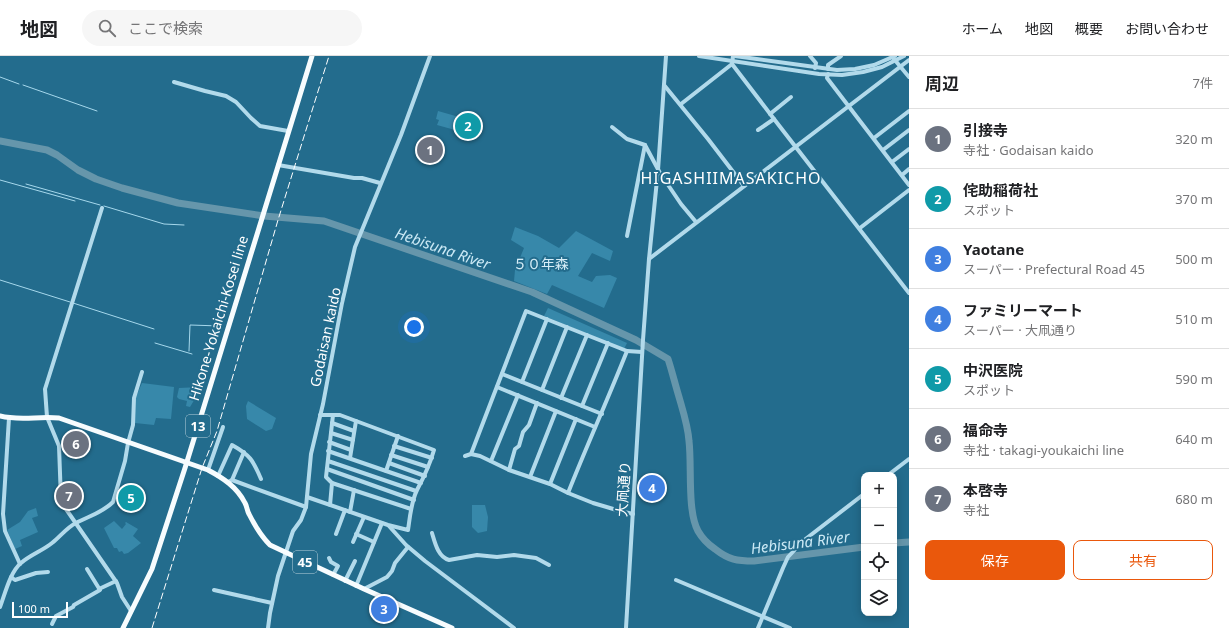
<!DOCTYPE html>
<html lang="ja">
<head>
<meta charset="utf-8">
<style>
  body { margin:0; font-family:"Noto Sans","Noto Sans JP",sans-serif; background:#f6f6f6; color:#202124 }
  .controls { position:absolute; right:12px; bottom:12px; display:grid; overflow:hidden; border-radius:8px; box-shadow:0 2px 10px #0003 }
  .controls button { width:36px; height:36px; display:grid; place-items:center; padding:0; border:0; border-bottom:1px solid #e0e0e0; background:#fff; color:#202124; font:20px sans-serif }
  .scale { position:absolute; left:12px; bottom:10px; width:56px; box-sizing:border-box; padding-left:4px; border:2px solid #fff; border-top:0; font-size:11px; line-height:14px; white-space:nowrap; color:#fff; -webkit-text-stroke:3px #236c8d; paint-order:stroke }
  .you { position:absolute; left:414px; top:271px; width:14px; height:14px; margin:-10px; border:3px solid #fff; border-radius:50%; background:#1a73e8; box-shadow:0 0 0 6px #1a73e833 }
  .badge { display:grid; place-items:center; width:26px; height:26px; border-radius:50%; background:#ea580c; color:#fff; font-size:13px; font-weight:700 }
  .pin { position:absolute; translate:-50% -50%; border:2px solid #fff; box-shadow:0 1px 4px #0006 }
  .list { margin:0; padding:0; list-style:none }
  h2 { display:flex; justify-content:space-between; align-items:center; height:52px; margin:0; padding:0 16px; font-size:17px }
  h2 small { font-size:13px; font-weight:400; color:#757577 }
  .list li { display:grid; grid-template-columns:26px 1fr auto; gap:12px; align-items:center; box-sizing:border-box; height:60px; padding:0 16px; border-top:1px solid #e0e0e0 }
  .list b { display:block; font-size:15px; white-space:nowrap }
  .list p { margin:0; font-size:13px; white-space:nowrap; color:#757577 }
  .list em { font-size:13px; font-style:normal; color:#757577 }
  .actions { display:flex; gap:8px; padding:12px 16px }
  .actions a { flex:1; padding:9px 0; border:1px solid #ea580c; border-radius:8px; text-align:center; font-size:14px; color:#ea580c }
  .actions .main { background:#ea580c; color:#fff }
  .icon { flex:none; width:22px; height:22px; fill:none; stroke:currentColor; stroke-width:2; stroke-linecap:round; stroke-linejoin:round }
  .map { position:relative; flex:none; width:909px; height:572px; overflow:hidden }
  header { display:flex; align-items:center; gap:24px; box-sizing:border-box; height:56px; padding:0 20px; background:#fff; border-bottom:1px solid #e0e0e0 }
  header strong { font-size:19px }
  nav { display:flex; gap:22px; margin-inline-start:auto; font-size:14px }
  .search { width:280px; height:36px; background:#f6f6f6; display:flex; align-items:center; gap:10px; box-sizing:border-box; padding:0 14px; border-radius:22px; color:#757577; font-size:15px }
  main { display:flex }
  aside { flex:1; background:#fff }
  .map>svg:first-child { display:block }
</style>
</head>
<body>
<header>
<strong>地図</strong>
<div class="search"><svg class="icon" aria-label="search" viewBox="0 0 24 24"><circle cx="10" cy="10" r="6"/><path d="M15 15l6 6"/></svg>ここで検索</div>
<nav><a>ホーム</a><a>地図</a><a>概要</a><a>お問い合わせ</a></nav>
</header>
<main>
<div class="map">
<svg width="909" height="572" viewBox="0 0 909 572">
  <rect width="100%" height="100%" fill="#236c8d"/>
  <g fill="#3788aa">
    <path d="M438 55 459 61 455 74 437 69 439 64 436 63Z"/>
    <path d="M515 171 538 180 559 192 576 175 613 195 610 205 592 197 578 220 592 226 596 220 610 219 617 222 604 252 552 229 547 238 514 225 515 214 524 192 511 184Z"/>
    <path d="M548 252 627 287 624 293 544 260Z"/>
    <path d="M142 327 174 331 171 363 156 362 154 369 135 367V343Z"/>
    <path d="M200 331 199 336 190 351 186 350 187 345 179 343 177 341 179 332Z"/>
    <path d="M248 345 276 362 272 373 266 375 247 363 246 350Z"/>
    <path d="M472 449H485L488 461 487 475 478 477 472 471Z"/>
    <path d="M36 452 38 460 32 462 38 476 20 484 22 490 15 493 7 474 20 466 28 455Z"/>
    <path d="M114 465 122 473 126 468 125 467 126 466 138 473 133 480 141 487 128 497 124 498 122 495 119 496 117 492H114L104 472Z"/>
  </g>
  <g fill="none" stroke-linecap="round" stroke-linejoin="round">
    <g stroke="#a6d8ec" stroke-width="1">
      <path d="M0 21 19 28"/>
      <path d="M23 29 97 55"/>
      <path d="M0 124 75 145"/>
      <path d="M26 128 100 149"/>
      <path d="M104 150 164 168 184 169"/>
      <path d="M0 224 70 246"/>
      <path d="M73 247 154 273"/>
      <path d="M155 287 192 298"/>
      <path d="M189 295 190 269 220 270"/>
    </g>
    <g stroke="#6696ab" stroke-width="7">
      <path d="M0 85 47 94 57 99 78 114 96 123 122 132 178 147 264 160 324 165 532 236 636 284 668 303C672 315 675 328 679 341 683 355 688 370 689 385 692 410 687 455 698 475 702 482 709 489 715 493 729 504 737 505 754 505L864 491"/>
      <path d="M894 487 909 486"/>
    </g>
    <g stroke="#b2daeb" stroke-width="4">
      <path d="M699 0 819 18 842 19 863 16 882 11 904 0"/>
      <path d="M733 0 732 8 774 63 909 237"/>
      <path d="M735 0 837 14 855 13 874 9 895 0"/>
      <path d="M810 0 816 7 815 12"/>
      <path d="M894 3 909 21"/>
      <path d="M828 13V9L841 0"/>
      <path d="M828 18 827 22 909 129"/>
      <path d="M174 26 205 35 226 40 236 46 251 62 260 70 288 75"/>
      <path d="M664 29 708 83 744 130"/>
      <path d="M681 48 732 8"/>
      <path d="M770 58 791 41"/>
      <path d="M612 71 627 83 645 89 660 117 681 148 696 166"/>
      <path d="M758 74 774 63"/>
      <path d="M874 82 909 55"/>
      <path d="M883 94 909 74"/>
      <path d="M892 106 909 93"/>
      <path d="M278 109 354 122H362L380 127"/>
      <path d="M902 119 909 113"/>
      <path d="M102 152 45 333 47 361 59 390 61 444 66 453 117 527 122 541 131 555"/>
      <path d="M860 172 909 134"/>
      <path d="M627 180 645 89"/>
      <path d="M649 203 909 4"/>
      <path d="M502 318 602 358"/>
      <path d="M522 326 547 263"/>
      <path d="M497 331 595 371"/>
      <path d="M542 334 567 271"/>
      <path d="M561 342 587 279"/>
      <path d="M582 350 608 287"/>
      <path d="M9 362 3 458 5 475 20 508"/>
      <path d="M332 367 354 375"/>
      <path d="M331 377 353 384"/>
      <path d="M329 386 351 394"/>
      <path d="M394 390 432 402"/>
      <path d="M328 395 421 427"/>
      <path d="M471 398 480 400 509 414 550 428 568 437 593 447 620 455 633 458"/>
      <path d="M391 399 428 411"/>
      <path d="M465 400 471 398 526 255 627 295 642 296"/>
      <path d="M350 402 356 365"/>
      <path d="M328 405 416 435"/>
      <path d="M491 405 518 339"/>
      <path d="M389 407 425 420"/>
      <path d="M327 413 414 444"/>
      <path d="M208 414 223 371"/>
      <path d="M509 414 515 393 519 390 523 376 529 369 537 347"/>
      <path d="M386 415 398 380"/>
      <path d="M888 419 909 403"/>
      <path d="M218 420 232 389C250 399 253 404 261 423"/>
      <path d="M530 421 556 355"/>
      <path d="M232 424 244 396"/>
      <path d="M228 426 232 424 306 451"/>
      <path d="M332 427 411 453"/>
      <path d="M550 428 576 363"/>
      <path d="M568 437C587 389 608 343 627 295"/>
      <path d="M307 441 388 469 408 474C410 461 411 446 417 434 424 421 430 408 434 394L340 359H320"/>
      <path d="M330 449 332 427 326 421 333 359"/>
      <path d="M350 456 354 434"/>
      <path d="M389 470 406 489 425 505 514 572"/>
      <path d="M432 477C435 487 438 501 449 504L477 499 497 501 514 499 536 502 549 509"/>
      <path d="M336 478 345 454"/>
      <path d="M356 478 374 486"/>
      <path d="M353 486 364 461"/>
      <path d="M329 502 331 506 338 510 333 519"/>
      <path d="M11 521 15 524 36 517 48 516"/>
      <path d="M676 524 790 572"/>
      <path d="M345 525 355 505"/>
      <path d="M356 530 382 467"/>
      <path d="M99 533 116 525"/>
      <path d="M364 533 387 521 392 515 395 507 408 491"/>
      <path d="M214 534 272 547"/>
      <path d="M0 551C5 538 10 516 21 507 30 499 42 495 52 487 60 481 66 472 76 467 89 460 102 457 113 446L125 405 128 387 133 369 134 342 142 316"/>
      <path d="M52 568 56 560 73 551 74 549 100 534 87 513"/>
      <path d="M268 572 270 557 278 520 293 475 301 464 306 451 311 398 323 348 342 247 355 191 401 79 430 0"/>
      <path d="M626 572 643 284 649 203 658 114 666 0"/>
      <path d="M758 572 783 512 788 501 803 485 864 438"/>
    </g>
    <g stroke="#f7fcfe" stroke-width="5">
      <path d="M0 360C19 365 39 360 59 362L208 414C223 422 237 431 245 447 247 450 247 455 249 458 255 470 261 480 270 489L364 533 452 572"/>
      <path d="M123 572 152 513 185 412 312 0"/>
    </g>
    <path stroke="#fff" stroke-width="1" stroke-dasharray="7 3" stroke-linecap="butt" d="M152 572 202 412 217 375 278 164 329 0"/>
  </g>
  <g text-anchor="middle" dominant-baseline="central" stroke-width="4" stroke-linejoin="round" paint-order="stroke">
    <g fill="#236c8d" stroke="#bdd3dd" stroke-width="1">
      <rect x="186" y="359" width="24" height="22" rx="3"/>
      <rect x="293" y="495" width="24" height="22" rx="3"/>
    </g>
    <g font-size="13" font-weight="bold" fill="#fff">
      <text x="198" y="370">13</text>
      <text x="305" y="506">45</text>
    </g>
    <g font-size="14" fill="#d7eef8" stroke="#236c8d">
      <text x="541" y="207">５０年森</text>
    </g>
    <g font-size="14" fill="#fff" stroke="#236c8d">
      <text transform="translate(218 262) rotate(-73)">Hikone-Yokaichi-Kosei line</text>
      <text transform="translate(325 281) rotate(-78)">Godaisan kaido</text>
      <text transform="translate(623 433) rotate(-86)">大凧通り</text>
    </g>
    <g font-size="15" font-style="italic" fill="#cbe9f5" stroke="#236c8d">
      <text transform="translate(443 192) rotate(19)">Hebisuna River</text>
      <text transform="translate(800 486) rotate(-7)">Hebisuna River</text>
    </g>
    <g font-size="16" letter-spacing="1" fill="#fff" stroke="#236c8d">
      <text x="731" y="122">HIGASHIIMASAKICHO</text>
    </g>
  </g>
</svg>
<div class="controls">
<button>+</button>
<button>−</button>
<button><svg class="icon" aria-label="locate" viewBox="0 0 24 24"><circle cx="12" cy="12" r="6"/><path d="M12 2v4M12 18v4M2 12h4M18 12h4"/></svg></button>
<button><svg class="icon" aria-label="layers" viewBox="0 0 24 24"><path d="M12 4l9 5-9 5-9-5zM3 14l9 5 9-5"/></svg></button>
</div>
<div class="scale">100 m</div>
<div class="you"></div>
<div class="pin badge" style="left:430px;top:94px;background:#6b7280">1</div>
<div class="pin badge" style="left:468px;top:70px;background:#0f9aa8">2</div>
<div class="pin badge" style="left:384px;top:553px;background:#3f7fe0">3</div>
<div class="pin badge" style="left:652px;top:432px;background:#3f7fe0">4</div>
<div class="pin badge" style="left:131px;top:442px;background:#0f9aa8">5</div>
<div class="pin badge" style="left:76px;top:388px;background:#6b7280">6</div>
<div class="pin badge" style="left:69px;top:440px;background:#6b7280">7</div>
</div>
<aside>
<h2>周辺<small>7件</small></h2>
<ul class="list">
<li><span class="badge" style="background:#6b7280">1</span><div><b>引接寺</b><p>寺社 · Godaisan kaido</p></div><em>320 m</em></li>
<li><span class="badge" style="background:#0f9aa8">2</span><div><b>侘助稲荷社</b><p>スポット</p></div><em>370 m</em></li>
<li><span class="badge" style="background:#3f7fe0">3</span><div><b>Yaotane</b><p>スーパー · Prefectural Road 45</p></div><em>500 m</em></li>
<li><span class="badge" style="background:#3f7fe0">4</span><div><b>ファミリーマート</b><p>スーパー · 大凧通り</p></div><em>510 m</em></li>
<li><span class="badge" style="background:#0f9aa8">5</span><div><b>中沢医院</b><p>スポット</p></div><em>590 m</em></li>
<li><span class="badge" style="background:#6b7280">6</span><div><b>福命寺</b><p>寺社 · takagi-youkaichi line</p></div><em>640 m</em></li>
<li><span class="badge" style="background:#6b7280">7</span><div><b>本啓寺</b><p>寺社</p></div><em>680 m</em></li>
</ul>
<div class="actions"><a class="main">保存</a><a>共有</a></div>
</aside>
</main>
</body>
</html>
